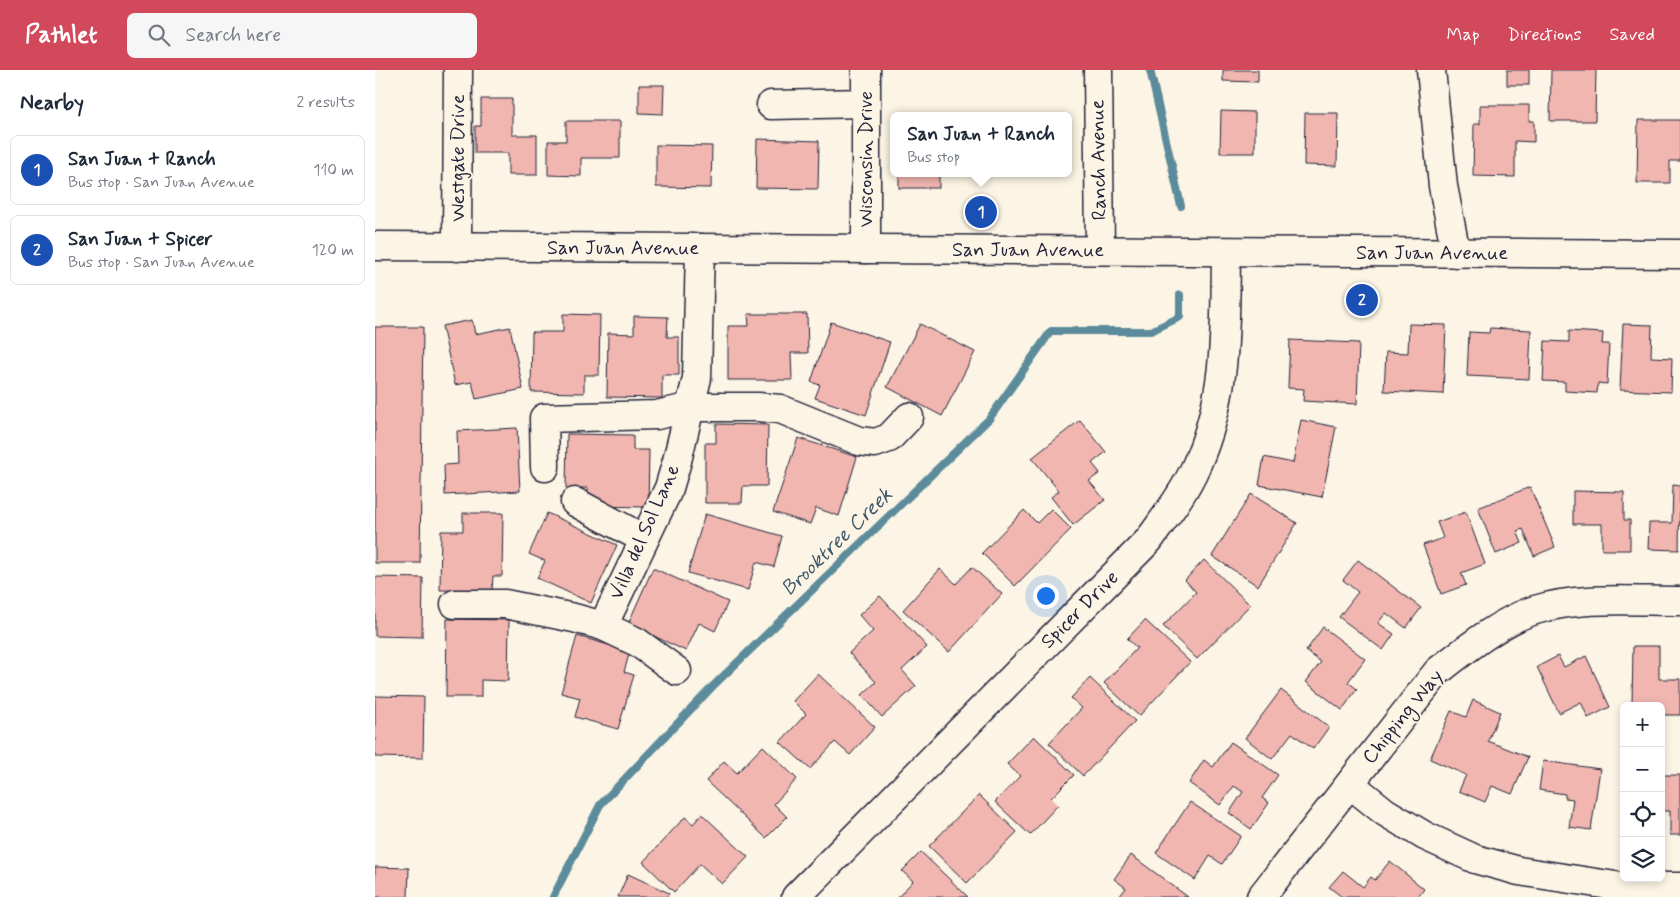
<!DOCTYPE html>
<html lang="en">
<head>
<meta charset="utf-8">
<style>
  body { margin:0; font-family:Mynerve,sans-serif; background:#f6f6f7; color:#1f2937 }
  .controls { position:absolute; right:15px; bottom:15px; display:grid; overflow:hidden; border-radius:8px; box-shadow:0 2px 8px #0003 }
  .controls button { width:45px; height:45px; display:grid; place-items:center; padding:0; border:0; border-bottom:1px solid #e0e1e3; background:#fff; color:#1f2937; font:25px sans-serif }
  .you { position:absolute; left:670px; top:525px; width:18px; height:18px; margin:-12px; border:4px solid #fff; border-radius:50%; background:#1a73e8; box-shadow:0 0 0 8px #1a73e833 }
  .badge { display:grid; place-items:center; width:32px; height:32px; border-radius:50%; background:#d1495b; color:#fff; font-size:16px; font-weight:700 }
  .pin { position:absolute; translate:-50% -50%; border:2px solid #fff; box-shadow:0 1px 5px #0006 }
  .popup { position:absolute; left:515px; top:42px; width:182px; height:65px; box-sizing:border-box; display:grid; place-content:center; border-radius:8px; background:#fff; filter:drop-shadow(0 1px 4px #0005); font-size:16px; white-space:nowrap; color:#747a83 }
  .popup b { font-size:19px; color:#1f2937 }
  .popup::after { content:''; position:absolute; left:50%; top:100%; margin-left:-10px; border:10px solid transparent; border-top-color:#fff }
  .list { margin:0; padding:0; list-style:none }
  h2 { display:flex; justify-content:space-between; align-items:center; height:65px; margin:0; padding:0 20px; font-size:21px }
  h2 small { font-size:16px; font-weight:400; color:#747a83 }
  .list li { display:grid; grid-template-columns:32px 1fr auto; gap:15px; align-items:center; box-sizing:border-box; height:70px; margin:0 10px 10px; padding:0 10px; border:1px solid #e0e1e3; border-radius:8px }
  .list b { display:block; font-size:19px; white-space:nowrap }
  .list p { margin:0; font-size:16px; white-space:nowrap; color:#747a83 }
  .list em { font-size:16px; font-style:normal; color:#747a83 }
  .icon { flex:none; width:28px; height:28px; fill:none; stroke:currentColor; stroke-width:2; stroke-linecap:round; stroke-linejoin:round }
  .map { position:relative; flex:none; width:1305px; height:827px; overflow:hidden }
  header { display:flex; align-items:center; gap:30px; box-sizing:border-box; height:70px; padding:0 25px; background:#d1495b; color:#fff }
  header strong { font-size:24px }
  nav { display:flex; gap:28px; margin-inline-start:auto; font-size:18px }
  .search { width:350px; height:45px; background:#f6f6f7; display:flex; align-items:center; gap:12px; box-sizing:border-box; padding:0 18px; border-radius:8px; color:#747a83; font-size:19px }
  main { display:flex }
  aside { flex:1; background:#fff }
  .map>svg:first-child { display:block }
</style>
</head>
<body>
<header>
<strong>Pathlet</strong>
<div class="search"><svg class="icon" aria-label="search" viewBox="0 0 24 24"><circle cx="10" cy="10" r="6"/><path d="M15 15l6 6"/></svg>Search here</div>
<nav><a>Map</a><a>Directions</a><a>Saved</a></nav>
</header>
<main>
<aside>
<h2>Nearby<small>2 results</small></h2>
<ul class="list">
<li><span class="badge" style="background:#1a4fb4">1</span><div><b>San Juan + Ranch</b><p>Bus stop · San Juan Avenue</p></div><em>110 m</em></li>
<li><span class="badge" style="background:#1a4fb4">2</span><div><b>San Juan + Spicer</b><p>Bus stop · San Juan Avenue</p></div><em>120 m</em></li>
</ul>
</aside>
<div class="map">
<svg width="1305" height="827" viewBox="0 0 1305 827">
  <rect width="100%" height="100%" fill="#fcf5e5"/>
  <filter id="ink" filterUnits="userSpaceOnUse"><feTurbulence type="fractalNoise" baseFrequency=".02" numOctaves="2"/><feDisplacementMap in="SourceGraphic" scale="10" xChannelSelector="R" yChannelSelector="G"/><feConvolveMatrix kernelMatrix="1 2 1 2 8 2 1 2 1" color-interpolation-filters="sRGB"/></filter>
  <g filter="url(#ink)">
    <g fill="none" stroke-linecap="round" stroke-linejoin="round">
      <g stroke="#5b8b9b" stroke-width="8">
        <path d="M775 0 806 136"/>
        <path d="M178 827 225 735 338 616 614 349 676 261H776L805 247V225"/>
      </g>
    </g>
    <g fill="#f1b6b0" stroke="#22223b">
      <path d="M848 0H883V12L848 11Z"/>
      <rect x="1132" y="0" width="22" height="15"/>
      <path d="M1176 0H1221L1220 51H1175Z"/>
      <path d="M264 15H289L288 44 264 43Z"/>
      <path d="M106 29H137V65H162V105H133V83H100V56H106Z"/>
      <path d="M1105 35H1154V51H1159V72L1140 71V107L1098 106 1099 54H1105Z"/>
      <path d="M846 41 880 42V83H845Z"/>
      <path d="M930 43H963L962 96 929 95Z"/>
      <path d="M1263 50H1305V91H1295V113H1262Z"/>
      <path d="M191 51H245V88H206V106L173 105V71H191Z"/>
      <path d="M382 69 444 71 443 119 381 118Z"/>
      <path d="M281 75 337 76 336 118 281 117Z"/>
      <rect x="524" y="103" width="40" height="15"/>
      <path d="M188 244 225 245 224 305H209V323L156 322 157 262H188Z"/>
      <path d="M373 244H432L433 283H416L417 310H353V256H374Z"/>
      <path d="M259 246 293 247 292 267H304V305H287V328L232 327 233 263 259 264Z"/>
      <path d="M97 250 100 264 135 257 148 319 101 329 97 312 80 315 67 256Z"/>
      <path d="M456 252 515 272 491 345 440 328 445 315 436 312Z"/>
      <path d="M545 254 600 282 567 346 512 317Z"/>
      <path d="M1034 254 1071 255 1068 324 1009 321 1011 282 1033 283Z"/>
      <path d="M1248 254 1277 255 1276 287 1297 288 1296 322 1245 320Z"/>
      <path d="M0 257H48L45 493H0Z"/>
      <path d="M1115 258 1156 260 1154 309 1092 306 1094 262 1114 263Z"/>
      <path d="M1194 261 1228 263 1227 274H1234L1232 314 1223 313 1222 323 1190 321V312L1168 311 1170 271 1194 272Z"/>
      <path d="M915 270 984 273 982 334 928 331 929 319 913 318Z"/>
      <path d="M705 350 731 382 717 393 725 403 714 411 730 430 698 455 676 427 684 421 657 388Z"/>
      <path d="M926 350 961 357 947 427 884 415 889 387 918 393Z"/>
      <path d="M341 354 393 355 392 416H368L367 433H330V373H341Z"/>
      <path d="M142 358 145 421 70 425 69 395 83 394 82 361Z"/>
      <path d="M192 364 258 365V380H274L273 437 213 436V418H191Z"/>
      <path d="M423 368 482 387 464 446 441 438 435 454 398 442Z"/>
      <path d="M1298 415 1305 416 1304 480 1273 479 1274 453H1297Z"/>
      <path d="M1155 417 1180 477 1159 486 1148 459 1142 461 1147 473 1121 484 1103 438Z"/>
      <path d="M1198 421 1249 422V450H1255V480H1227V454H1198Z"/>
      <path d="M876 424 922 453 883 516 837 486Z"/>
      <path d="M676 439 696 459 640 516 607 483 649 440 662 453Z"/>
      <path d="M1091 442 1110 494 1086 503 1091 515 1066 524 1048 475 1068 468 1062 452Z"/>
      <path d="M88 443H128L127 506H118L117 521 65 520 66 461H88Z"/>
      <path d="M172 443 242 475 216 533 162 508 170 491 154 484Z"/>
      <path d="M330 444 407 466 399 497 381 492 373 520 313 503Z"/>
      <path d="M829 490 875 535 822 589 788 556 821 522 810 510Z"/>
      <path d="M983 490 1046 538 1031 558 1011 543 1003 553 1019 564 1008 580 964 547 983 522 968 510Z"/>
      <path d="M597 497 627 524 574 582 528 540 565 499 581 514Z"/>
      <path d="M278 498 353 532 340 561 324 553 311 581 253 554Z"/>
      <path d="M0 507 48 508 47 567 0 566Z"/>
      <path d="M505 526 552 577 527 600 541 616 507 647 487 625 501 612 474 583 498 561 484 545Z"/>
      <path d="M72 549 134 550 133 611 106 610V627H71Z"/>
      <path d="M770 550 815 592 764 646 729 613 762 578 752 569Z"/>
      <path d="M948 557 990 589 973 612 982 619 967 640 931 612 946 592 931 581Z"/>
      <path d="M202 566 255 581 249 602 259 605 243 659 200 647 205 628 186 623Z"/>
      <path d="M1258 576H1284V609H1305V645H1286V636H1257Z"/>
      <path d="M1183 586 1189 597 1211 586 1235 637 1213 648 1206 632 1184 643 1162 597Z"/>
      <path d="M443 604 500 657 475 685 460 672 435 699 405 672 431 644 418 631Z"/>
      <path d="M715 608 760 651 708 706 674 673 707 638 696 628Z"/>
      <path d="M906 620 954 657 938 679 917 663 897 689 870 668Z"/>
      <path d="M0 626 49 627 48 688 0 687Z"/>
      <path d="M1098 630 1125 642 1113 671 1153 687 1137 724 1117 716 1110 732 1084 721 1091 705 1055 689 1076 641 1091 647Z"/>
      <path d="M659 666 699 705 676 728 683 735 655 765 620 732 645 706 632 694Z"/>
      <path d="M856 672 903 705 887 728 894 733 876 759 854 743 868 722 859 716 845 735 814 713 829 690 838 697Z"/>
      <path d="M388 676 422 709 399 734 412 747 391 768 331 711 349 691 362 703Z"/>
      <path d="M1168 691 1225 699 1216 760 1194 757 1198 729 1190 728V724L1164 720Z"/>
      <path d="M1286 705H1305V765H1295V741H1286Z"/>
      <path d="M604 725 642 762 592 813 554 776Z"/>
      <path d="M815 732 866 766 847 794 835 786 820 810 781 783Z"/>
      <path d="M327 744 373 787 347 814 325 794 299 822 268 792 310 747 318 754Z"/>
      <path d="M546 782 593 827H523L538 811 527 801Z"/>
      <path d="M756 785 813 827H744L751 818 739 809Z"/>
      <path d="M1015 791 1049 819 1043 827H967L954 817 968 801 988 817 996 807 1000 810Z"/>
      <path d="M0 797 34 798 33 827H0Z"/>
      <path d="M253 804 294 823 292 827H243Z"/>
    </g>
    <g fill="none" stroke-linecap="round" stroke-linejoin="round">
      <g stroke="#22223b" stroke-width="31">
        <g id="minor">
          <path d="M491 0V179"/>
          <path d="M723 0 725 180"/>
          <path d="M1056 0 1068 116 1081 183"/>
          <path d="M396 35 491 33"/>
          <path d="M82 177 83 0"/>
          <path d="M170 397 169 348 282 345 316 337H383L405 339 484 371 500 373 514 368 534 347"/>
          <path d="M200 432 269 469"/>
          <path d="M80 534H130L199 548 228 556 262 572 302 601"/>
          <path d="M228 556 294 418 302 391 322 308 325 178"/>
          <path d="M975 714 1010 742 1050 766 1100 789 1144 801 1247 817H1305"/>
          <path d="M421 827 774 470C791 446 809 423 821 396 853 325 850 257 851 182"/>
          <path d="M886 827 1063 601C1090 580 1127 550 1160 540 1206 526 1257 531 1305 531"/>
        </g>
      </g>
      <g stroke="#22223b" stroke-width="31">
        <path id="major" d="M0 176 1305 184"/>
      </g>
      <use href="#minor" stroke="#fcf5e5" stroke-width="28"/>
      <use href="#major" stroke="#fcf5e5" stroke-width="28"/>
    </g>
  </g>
  <g text-anchor="middle" dominant-baseline="central" stroke-width="4" stroke-linejoin="round" paint-order="stroke">
    <g font-size="20" fill="#22223b" stroke="#fcf5e5">
      <text transform="translate(83 88) rotate(-90)">Westgate Drive</text>
      <text transform="translate(491 89) rotate(-90)">Wisconsin Drive</text>
      <text transform="translate(724 90) rotate(-91)">Ranch Avenue</text>
      <text x="248" y="178">San Juan Avenue</text>
      <text x="653" y="180">San Juan Avenue</text>
      <text x="1057" y="183">San Juan Avenue</text>
      <text transform="translate(270 462) rotate(-66)">Villa del Sol Lane</text>
      <text transform="translate(705 540) rotate(-45)">Spicer Drive</text>
      <text transform="translate(1028 647) rotate(-51)">Chipping Way</text>
    </g>
    <g font-size="21" font-style="italic" fill="#3e576b" stroke="#fcf5e5">
      <text transform="translate(462 472) rotate(-44)">Brooktree Creek</text>
    </g>
  </g>
</svg>
<div class="controls">
<button>+</button>
<button>−</button>
<button><svg class="icon" aria-label="locate" viewBox="0 0 24 24"><circle cx="12" cy="12" r="6"/><path d="M12 2v4M12 18v4M2 12h4M18 12h4"/></svg></button>
<button><svg class="icon" aria-label="layers" viewBox="0 0 24 24"><path d="M12 4l9 5-9 5-9-5zM3 14l9 5 9-5"/></svg></button>
</div>
<div class="you"></div>
<div class="pin badge" style="left:606px;top:142px;background:#1a4fb4">1</div>
<div class="popup"><b>San Juan + Ranch</b>Bus stop</div>
<div class="pin badge" style="left:987px;top:230px;background:#1a4fb4">2</div>
</div>
</main>
</body>
</html>
